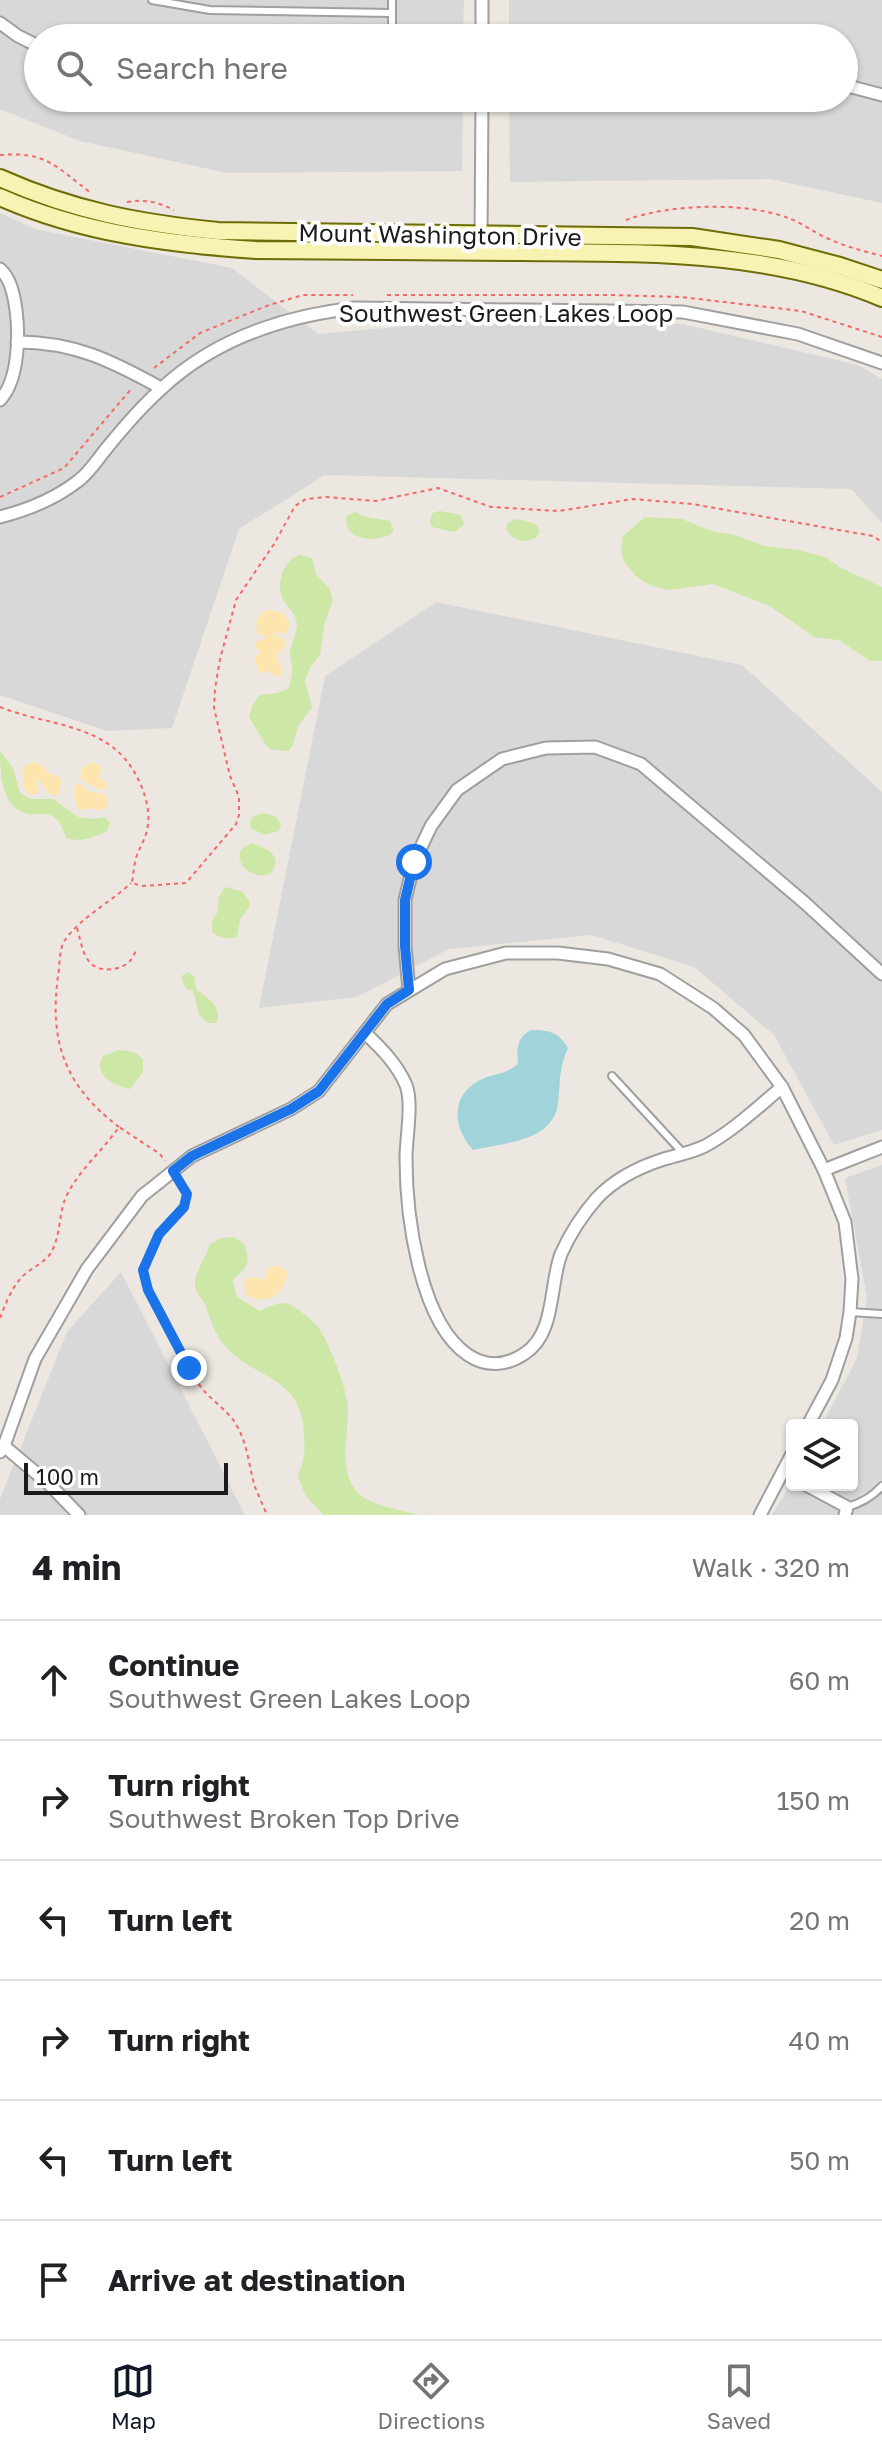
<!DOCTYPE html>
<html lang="en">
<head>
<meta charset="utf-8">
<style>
  body { margin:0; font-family:"Golos Text",sans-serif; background:#f2f2f2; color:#202124 }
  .controls { position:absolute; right:24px; bottom:24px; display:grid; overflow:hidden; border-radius:8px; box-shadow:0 2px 6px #0004 }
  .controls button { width:72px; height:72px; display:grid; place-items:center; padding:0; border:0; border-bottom:2px solid #e0e0e0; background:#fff; color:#202124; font:40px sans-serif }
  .scale { position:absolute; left:24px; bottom:20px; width:204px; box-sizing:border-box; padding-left:8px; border:4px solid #1b1b1b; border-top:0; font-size:22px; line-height:28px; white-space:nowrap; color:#1b1b1b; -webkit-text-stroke:6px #fff; paint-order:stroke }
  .stop { position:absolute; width:24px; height:24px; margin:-18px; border:6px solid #1a73e8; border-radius:50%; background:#fff }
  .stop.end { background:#1a73e8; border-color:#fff; box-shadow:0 2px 8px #0008 }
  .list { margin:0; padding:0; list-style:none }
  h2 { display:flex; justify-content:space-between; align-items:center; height:104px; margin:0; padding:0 32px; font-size:34px }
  h2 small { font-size:26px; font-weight:400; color:#757577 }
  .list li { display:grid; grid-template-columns:52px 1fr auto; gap:24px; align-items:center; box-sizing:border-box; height:120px; padding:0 32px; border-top:2px solid #e0e0e0 }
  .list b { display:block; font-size:30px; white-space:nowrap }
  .list p { margin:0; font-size:26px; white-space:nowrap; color:#757577 }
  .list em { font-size:26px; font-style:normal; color:#757577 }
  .icon { flex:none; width:44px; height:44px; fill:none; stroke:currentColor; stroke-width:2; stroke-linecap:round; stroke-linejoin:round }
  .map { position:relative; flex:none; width:882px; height:1515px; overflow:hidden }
  .search { position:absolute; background:#fff; box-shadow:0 2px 6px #0004; left:24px; right:24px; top:24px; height:88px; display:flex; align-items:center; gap:20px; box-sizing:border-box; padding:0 28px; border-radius:44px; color:#757577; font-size:30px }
  .sheet { height:824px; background:#fff }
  nav { display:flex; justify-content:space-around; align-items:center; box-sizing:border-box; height:112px; border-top:2px solid #e0e0e0; background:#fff; font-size:22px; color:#757577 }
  nav a { display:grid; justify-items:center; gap:4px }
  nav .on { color:#111827 }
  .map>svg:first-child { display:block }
</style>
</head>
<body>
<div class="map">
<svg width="882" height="1515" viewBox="0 0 882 1515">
  <rect width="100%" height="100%" fill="#ece7e0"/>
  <g fill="#d9d8d8">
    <path d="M0 0H464L463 38H38V98H463L462 171 227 173 80 141 0 109Z"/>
    <path d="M509 0H882V203L770 179 510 182 509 98H844V38H509Z"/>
    <path d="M0 213 35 229 232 268 318 334 474 320 683 324 858 365 882 379V523L851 489 325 475 239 529 172 728 107 731 0 695Z"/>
    <path d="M436 602 742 665 882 792V1130L834 1145 774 1035 694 967 592 935 449 949 357 997 259 1008 325 676Z"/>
    <path d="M882 1165V1515H772L792 1481V1485H852V1425H822L857 1358 867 1297 845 1178Z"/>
    <path d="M121 1272 245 1515H0V1499L67 1332Z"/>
  </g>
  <g fill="#cde7a6">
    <path d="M440 511 461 515 464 525 454 532 432 527 430 522 432 513Z"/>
    <path d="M355 512 366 517 390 521 394 531C385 541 359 542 350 531 346 526 347 522 346 517Z"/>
    <path d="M645 517 682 519 711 531 735 535 765 546 799 550 825 557 841 568 882 587V661H870L839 640 814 637 770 606 713 584 669 590 652 586 638 578 625 563 621 552 623 536Z"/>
    <path d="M517 519 536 524 540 531 537 537C526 544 511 541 506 528 508 521 511 521 517 519Z"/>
    <path d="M300 555 312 558 316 574 329 588 333 600 325 622 320 655 311 666 305 680 312 707 298 726 292 747 288 751 270 749 265 744 249 717 253 704 260 695 277 693 289 688C290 682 292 674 292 669 292 664 290 660 290 656 289 645 297 636 297 625 296 612 287 608 282 597 276 582 284 559 300 555Z"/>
    <path d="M0 751 13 768 20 793 30 799H53L78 817 92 819 105 817 110 823 107 831C94 837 81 843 66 838 64 831 60 821 54 817 47 812 37 815 29 814 1 810 0 772 0 751Z"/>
    <path d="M263 813 275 816 281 824 279 831 264 835 251 828 250 823 253 817Z"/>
    <path d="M253 843C263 848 281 853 274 868 272 872 270 874 265 875 244 878 226 851 253 843Z"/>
    <path d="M225 887 243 892 249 901V908L240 919 237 937C228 940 220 938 212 932V921L217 913 219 897Z"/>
    <path d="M187 972 194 976 196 989C206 998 217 1001 218 1017L216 1023H208L199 1015 193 991C185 989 182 984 182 976Z"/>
    <path d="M119 1050 134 1052 143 1059V1072L130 1089C114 1086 92 1074 103 1056Z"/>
    <path d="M234 1237 245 1245C250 1265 248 1266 233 1280L236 1296 260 1311C269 1307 278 1301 289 1304 297 1307 313 1321 318 1327 329 1342 347 1389 348 1407 349 1433 339 1460 352 1485 363 1506 397 1508 418 1515H324L305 1495 298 1476C305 1459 305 1452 304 1434 301 1374 256 1381 225 1346 215 1335 211 1321 206 1307 203 1298 196 1295 195 1285 194 1271 207 1259 209 1245L221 1238Z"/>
  </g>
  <g fill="#fde5ad">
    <path d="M267 610 283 613 290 625 285 634 273 632V634C280 637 286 638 285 647L278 653 277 659 283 670 281 676 276 677 269 671 264 673 259 672 254 657 260 653 256 647V642L267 637 258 634C254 624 257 614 267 610Z"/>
    <path d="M32 762 42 765 47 772 59 777 62 782 58 795C45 797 46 785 37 779L36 781 39 789 36 794 30 795 24 787 22 768Z"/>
    <path d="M93 762 101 767 102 771 97 777 106 781 107 786 104 790C100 790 83 781 80 778L82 768Z"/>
    <path d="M76 784H81L89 792 104 794 108 799 106 808 99 811 92 808 84 810 77 808 74 791Z"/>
    <path d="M277 1265 288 1272C284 1295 267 1307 246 1295L244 1284 246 1279 255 1277 264 1280 269 1268Z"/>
  </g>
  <path fill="#a1d3da" d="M531 1030C549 1030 559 1032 568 1048 558 1071 561 1080 558 1103 554 1142 502 1143 473 1150 452 1127 450 1094 482 1079 497 1072 503 1076 518 1064 517 1049 516 1038 531 1030Z"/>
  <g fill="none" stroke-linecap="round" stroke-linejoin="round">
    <g stroke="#9f9f9f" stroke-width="10">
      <g id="lane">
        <path d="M152 0 210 10 391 13"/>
        <path d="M392 0V38"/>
        <path d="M612 1076 684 1154"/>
        <path d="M850 1312 882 1314"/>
        <path d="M847 1507C862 1503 872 1497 882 1486"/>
      </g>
    </g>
    <g stroke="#9f9f9f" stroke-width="15">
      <g id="street">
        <path d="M482 0V38"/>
        <path d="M0 23 18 36 38 46"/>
        <path d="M844 85 882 95"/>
        <path d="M232 98H397"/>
        <path d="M481 239 482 98"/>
        <path d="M0 269C4 273 8 279 10 284 21 313 22 377 0 400"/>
        <path d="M17 342C75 342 112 361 161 388"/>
        <path d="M0 517C27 510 55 499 78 481 89 473 97 460 106 449 123 428 140 408 160 390 213 340 284 316 355 308L683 312 798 334 882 363"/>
        <path d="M409 990 405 946V900L414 862 431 826 457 790 502 759 546 748 595 747 641 764 805 903 882 974"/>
        <path d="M365 1033C381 1048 397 1064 406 1085 413 1103 406 1138 406 1158 406 1214 419 1322 468 1355 486 1367 506 1366 524 1354 556 1334 549 1286 561 1254 570 1234 582 1215 597 1198 615 1179 639 1167 664 1159 678 1155 693 1152 705 1146 733 1131 758 1107 782 1087"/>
        <path d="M824 1170 882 1147"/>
        <path d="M4 1446 49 1484 79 1515"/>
        <path d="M0 1452 4 1446 35 1359 87 1269 142 1196 192 1156 291 1109 319 1091 387 1004 445 969 506 953H558L608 959 660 974 713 1008 744 1035 782 1087 824 1170 845 1222 852 1279 850 1312 846 1338 832 1380 808 1425"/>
        <path d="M806 1485 847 1507 845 1515"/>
        <path d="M760 1515 792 1454"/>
      </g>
    </g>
    <g stroke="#6c6d07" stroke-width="20">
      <g id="secondary">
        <path d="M0 178C74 211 139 223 218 231L692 237 779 250 840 266 882 280"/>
        <path d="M0 197C81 233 168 244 256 250 345 251 434 251 523 252 643 253 770 250 882 298"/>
      </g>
    </g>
    <g stroke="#f66768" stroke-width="2" stroke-dasharray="4 4" stroke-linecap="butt">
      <path d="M0 155C47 151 56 167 91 193"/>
      <path d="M127 202C145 199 158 202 174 210"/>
      <path d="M626 220C670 204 746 201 791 219 804 224 816 234 829 239 846 247 864 251 882 256"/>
      <path d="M387 295H612L681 297 801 311 882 337"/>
      <path d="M154 368 200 333 269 305 303 295H353"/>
      <path d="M0 497 64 468 132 388"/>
      <path d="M0 707C50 727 110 723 137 777 144 790 150 809 148 824 147 837 140 846 136 858 134 866 133 875 132 883L142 886 186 883 236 824 239 815V797L230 776 214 708 215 689 220 659 236 600 274 544 295 506 306 499 326 497 376 501 438 488 491 507 559 511 633 499 692 504 873 536 882 542"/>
      <path d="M77 928C80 938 82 952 88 960 96 973 119 972 130 961 133 958 134 953 137 950"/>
      <path d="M119 1127C65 1086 49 1042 58 976 60 965 59 948 65 940 81 917 111 902 131 883"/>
      <path d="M180 1182 187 1194C186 1198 186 1202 185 1206 177 1225 142 1243 143 1272 144 1296 188 1373 205 1392 216 1404 231 1413 238 1428 248 1446 249 1468 255 1487 259 1496 263 1506 267 1515"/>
      <path d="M0 1318C6 1303 12 1286 24 1275 33 1267 47 1261 52 1251 60 1235 59 1218 64 1202 75 1173 101 1153 119 1127L160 1154 165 1161"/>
    </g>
    <use href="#lane" stroke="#fff" stroke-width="6"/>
    <use href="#street" stroke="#fff" stroke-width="11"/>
    <use href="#secondary" stroke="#f7f4b3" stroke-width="16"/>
  </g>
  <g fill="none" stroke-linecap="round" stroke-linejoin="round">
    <path stroke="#1a73e8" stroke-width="10" d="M189 1368 148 1290 143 1270 159 1234 184 1207 187 1194 173 1171 192 1156 291 1109 319 1091 387 1004 409 990 405 946V900L414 862"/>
  </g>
  <g text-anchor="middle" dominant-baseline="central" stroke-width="8" stroke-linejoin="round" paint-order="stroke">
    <g font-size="24" fill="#1b1b1b" stroke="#fff">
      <text transform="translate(440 234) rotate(1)">Mount Washington Drive</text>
      <text x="506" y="312">Southwest Green Lakes Loop</text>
    </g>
  </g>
</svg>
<div class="controls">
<button><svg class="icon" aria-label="layers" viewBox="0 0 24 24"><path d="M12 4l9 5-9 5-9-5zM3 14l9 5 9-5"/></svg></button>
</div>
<div class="scale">100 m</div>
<div class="stop" style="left:414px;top:862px"></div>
<div class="stop end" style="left:189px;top:1368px"></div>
<div class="search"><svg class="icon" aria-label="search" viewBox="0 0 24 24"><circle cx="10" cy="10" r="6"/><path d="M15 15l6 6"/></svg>Search here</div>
</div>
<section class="sheet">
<h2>4 min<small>Walk · 320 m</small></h2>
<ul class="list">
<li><svg class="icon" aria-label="ahead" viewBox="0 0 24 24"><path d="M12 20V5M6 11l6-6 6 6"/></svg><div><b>Continue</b><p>Southwest Green Lakes Loop</p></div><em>60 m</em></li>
<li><svg class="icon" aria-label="right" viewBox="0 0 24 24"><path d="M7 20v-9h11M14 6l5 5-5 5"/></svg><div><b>Turn right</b><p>Southwest Broken Top Drive</p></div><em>150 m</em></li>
<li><svg class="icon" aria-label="left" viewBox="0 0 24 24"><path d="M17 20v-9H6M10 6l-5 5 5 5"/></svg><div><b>Turn left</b></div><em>20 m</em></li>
<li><svg class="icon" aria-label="right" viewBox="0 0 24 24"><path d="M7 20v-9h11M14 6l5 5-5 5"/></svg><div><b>Turn right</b></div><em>40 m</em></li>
<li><svg class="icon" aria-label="left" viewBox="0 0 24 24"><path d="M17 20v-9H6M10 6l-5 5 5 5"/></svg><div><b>Turn left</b></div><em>50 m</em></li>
<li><svg class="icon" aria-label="arrive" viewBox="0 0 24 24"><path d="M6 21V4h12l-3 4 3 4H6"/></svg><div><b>Arrive at destination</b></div></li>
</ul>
</section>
<nav>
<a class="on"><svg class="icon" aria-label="map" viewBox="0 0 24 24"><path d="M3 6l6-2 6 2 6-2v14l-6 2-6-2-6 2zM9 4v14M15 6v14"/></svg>Map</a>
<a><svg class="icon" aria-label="directions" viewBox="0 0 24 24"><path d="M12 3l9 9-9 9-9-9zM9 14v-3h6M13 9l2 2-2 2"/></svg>Directions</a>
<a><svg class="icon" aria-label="saved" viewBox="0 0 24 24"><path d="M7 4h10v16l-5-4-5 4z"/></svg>Saved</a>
</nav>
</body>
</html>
